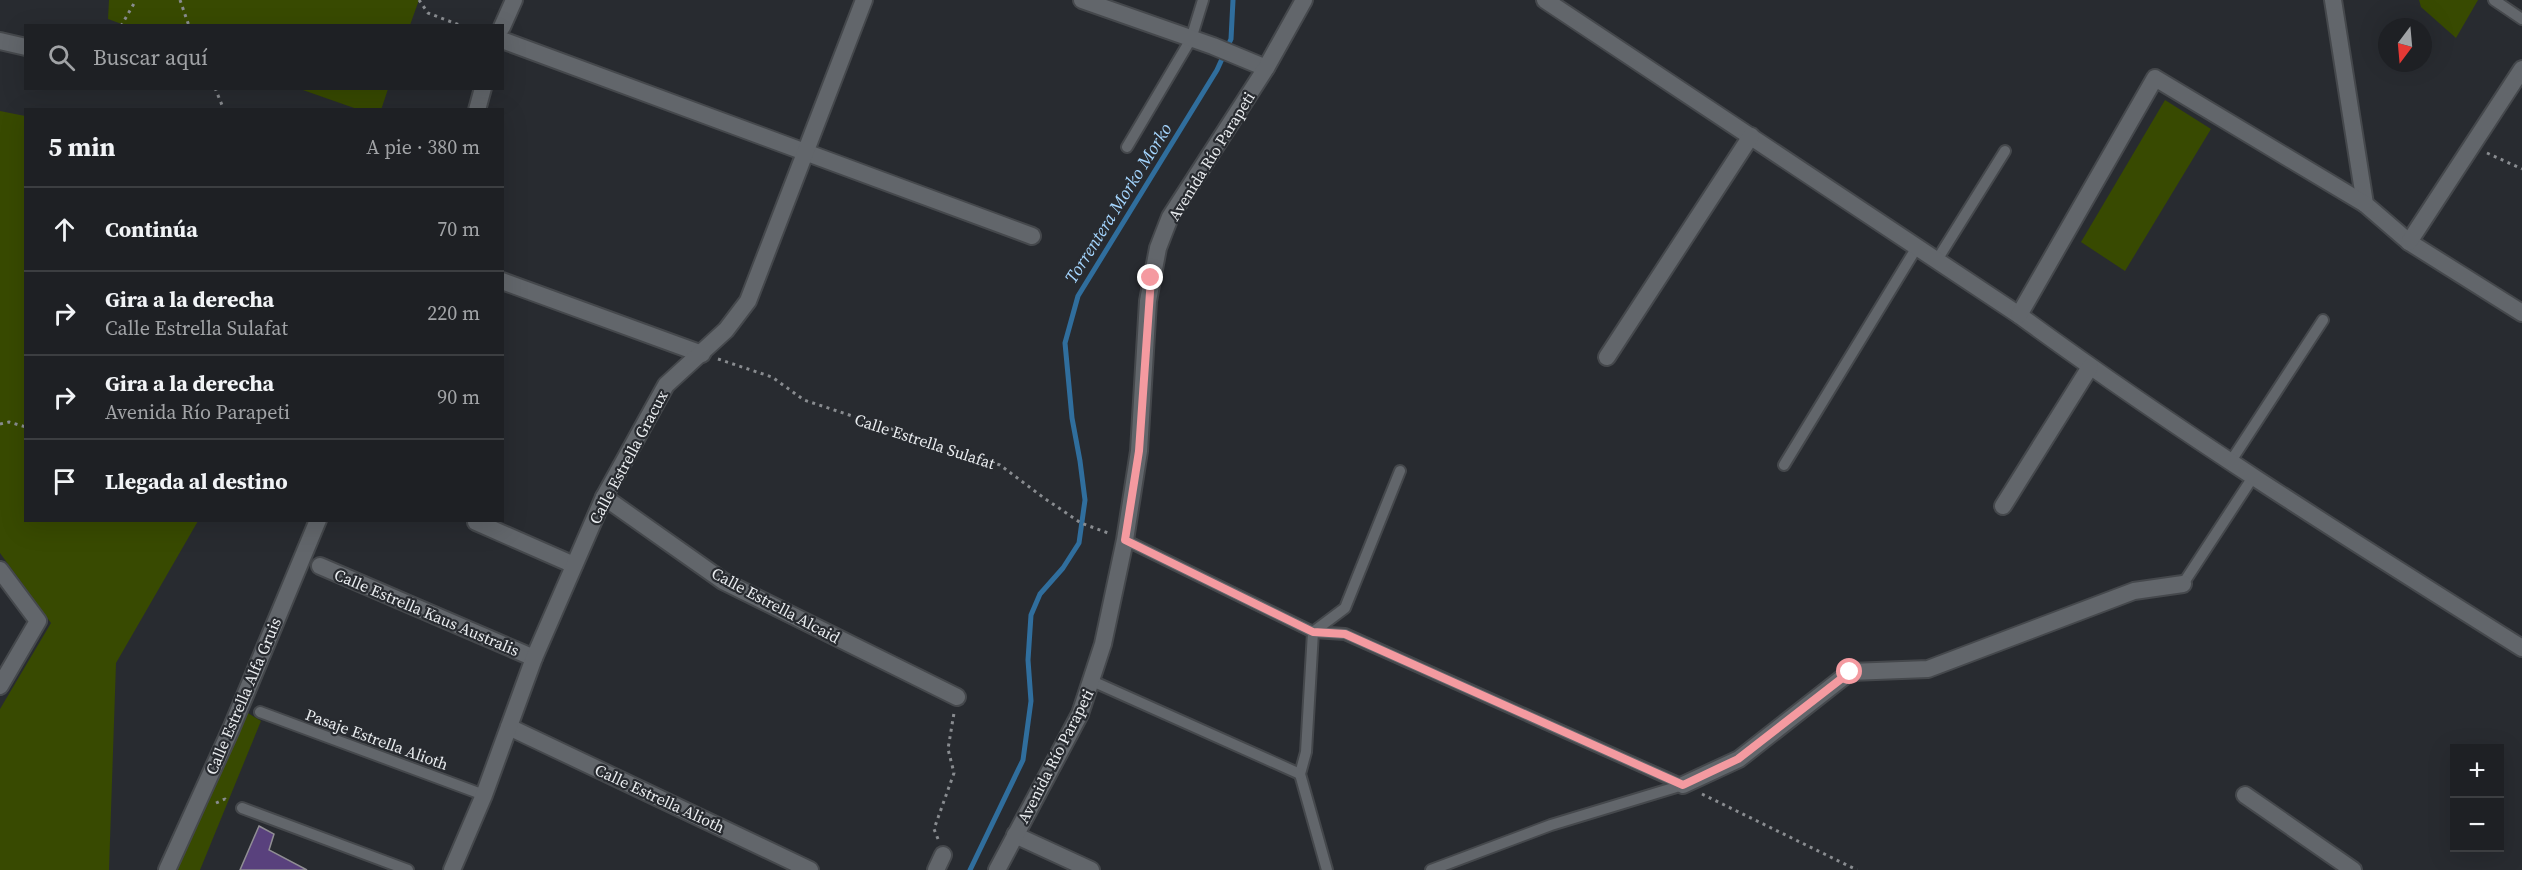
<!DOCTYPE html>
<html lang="es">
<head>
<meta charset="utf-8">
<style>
  body { margin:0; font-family:"Source Serif 4",serif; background:#26282c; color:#f1f3f6 }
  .controls { position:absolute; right:18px; bottom:18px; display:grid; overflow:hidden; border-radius:0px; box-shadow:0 6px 24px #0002 }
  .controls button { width:54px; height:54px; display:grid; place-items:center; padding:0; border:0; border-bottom:2px solid #3c3e41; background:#1e2024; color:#f1f3f6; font:30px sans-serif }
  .compass { position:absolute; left:2378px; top:18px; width:54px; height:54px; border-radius:50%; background:#1e2024; box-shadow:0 6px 24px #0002; rotate:196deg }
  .stop { position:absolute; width:18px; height:18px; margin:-14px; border:4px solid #f49aa0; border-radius:50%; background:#fff }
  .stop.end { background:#f49aa0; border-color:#fff; box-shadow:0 2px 6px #0008 }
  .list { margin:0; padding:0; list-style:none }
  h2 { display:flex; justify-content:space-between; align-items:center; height:78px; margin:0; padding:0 24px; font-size:26px }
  h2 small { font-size:20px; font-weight:400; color:#a1a3a6 }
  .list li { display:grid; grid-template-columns:39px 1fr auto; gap:18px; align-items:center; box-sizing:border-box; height:84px; padding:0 24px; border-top:2px solid #3c3e41 }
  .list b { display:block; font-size:22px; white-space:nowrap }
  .list p { margin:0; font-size:20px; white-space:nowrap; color:#a1a3a6 }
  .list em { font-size:20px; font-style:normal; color:#a1a3a6 }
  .icon { flex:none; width:33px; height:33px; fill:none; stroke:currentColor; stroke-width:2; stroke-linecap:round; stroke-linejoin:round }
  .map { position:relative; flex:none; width:2522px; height:870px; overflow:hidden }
  .search { position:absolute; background:#1e2024; box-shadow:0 6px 24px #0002; left:24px; top:24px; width:480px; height:66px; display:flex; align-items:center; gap:15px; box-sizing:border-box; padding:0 21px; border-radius:0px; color:#a1a3a6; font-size:22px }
  .panel { position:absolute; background:#1e2024; box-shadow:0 6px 24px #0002; left:24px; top:108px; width:480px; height:414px; border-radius:0px }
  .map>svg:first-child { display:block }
</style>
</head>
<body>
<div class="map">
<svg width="2522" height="870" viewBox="0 0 2522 870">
  <rect width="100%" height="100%" fill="#282b30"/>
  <g fill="#384a01">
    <path d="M109 0H419L410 25 127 26 108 19Z"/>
    <path d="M2419 0H2478L2456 38 2421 7Z"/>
    <path d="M300 89H388L381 110 357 109Z"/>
    <path d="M2165 100 2211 129 2125 271 2081 242Z"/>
    <path d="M0 111 25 116 26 520 198 521 116 663 109 870H0V709L51 623 0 553Z"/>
    <path d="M243 710 261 721 200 870H174Z"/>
  </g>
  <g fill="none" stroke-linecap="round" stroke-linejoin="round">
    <path stroke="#306e9d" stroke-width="5" d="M970 870 1023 760 1031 701 1028 660 1031 615 1040 594 1063 568 1079 543 1085 500 1080 461 1072 418 1065 343 1078 296 1217 70 1231 39 1233 0"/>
  </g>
  <path fill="#59417d" stroke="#908e94" stroke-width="1.5" d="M259 826 274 834 269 850 307 870H240Z"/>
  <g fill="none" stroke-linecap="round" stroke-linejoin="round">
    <g stroke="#45484c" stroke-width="14">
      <g id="service">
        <path d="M2494 0 2522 19"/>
        <path d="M1127 147 1191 39 1203 0"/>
        <path d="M1937 260 2005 151"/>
        <path d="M2231 461 2323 320"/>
        <path d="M1784 465 1917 247"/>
        <path d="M1125 540 1313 632 1345 634 1683 785"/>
        <path d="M2183 584 2253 477"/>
        <path d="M1313 632 1306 752 1300 774 1327 870"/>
        <path d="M1313 632 1345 608 1400 471"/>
        <path d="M1092 681 1300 774"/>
        <path d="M260 712 484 795"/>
        <path d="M242 808 408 870"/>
        <path d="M1431 870 1551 825 1683 785"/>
      </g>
    </g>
    <g stroke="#45484c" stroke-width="20">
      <g id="minor">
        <path d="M1082 0 1213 46 1266 68"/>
        <path d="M1545 0 2019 315C2181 434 2352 541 2522 648"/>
        <path d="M2333 0 2365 204 2409 242 2522 313"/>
        <path d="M502 27 514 0"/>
        <path d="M502 40 1032 236"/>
        <path d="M0 41 26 47"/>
        <path d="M477 110 483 88"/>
        <path d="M2409 242 2522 69"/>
        <path d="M502 281 702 354"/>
        <path d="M2019 315 2155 78 2365 204"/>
        <path d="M1607 357 1751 136"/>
        <path d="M604 497 723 581 957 697"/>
        <path d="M2003 506 2090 367"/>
        <path d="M476 522 574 565"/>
        <path d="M320 566 534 658"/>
        <path d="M0 570 38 621 0 686"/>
        <path d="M509 727 810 870"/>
        <path d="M1683 785 1739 759 1850 672 1928 669 2134 591 2183 584"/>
        <path d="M2245 795 2353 870"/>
        <path d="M1015 835 1091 870"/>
        <path d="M167 870 231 729 318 520"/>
        <path d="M452 870 484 795 534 658 604 497 666 385 726 330 748 301 864 0"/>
        <path d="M936 870 943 855"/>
      </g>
    </g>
    <g stroke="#45484c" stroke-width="20">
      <path id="secondary" d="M997 870 1080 714 1103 644 1125 540 1139 451 1148 301 1158 248 1170 217 1266 68 1304 0"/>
    </g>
    <g stroke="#898c90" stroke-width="3" stroke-dasharray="3 4.5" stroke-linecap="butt">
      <path d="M180 0 189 26"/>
      <path d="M419 0 428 13 462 26"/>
      <path d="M121 26 136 0"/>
      <path d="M215 88 224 110"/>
      <path d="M2487 153 2522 169"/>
      <path d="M718 359 772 377 804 400 1000 465 1044 498 1081 523 1108 533"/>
      <path d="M0 424 9 422 26 427"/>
      <path d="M1702 794 1857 870"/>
      <path d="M216 803 225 799 228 803"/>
      <path d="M938 839 934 829 954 773 948 749 954 713"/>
    </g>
    <use href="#service" stroke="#62666b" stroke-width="10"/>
    <use href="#minor" stroke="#62666b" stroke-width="16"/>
    <use href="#secondary" stroke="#62666b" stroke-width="16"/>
  </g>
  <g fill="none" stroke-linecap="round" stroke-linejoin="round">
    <path stroke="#f49aa0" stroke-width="8" d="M1151 278 1139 451 1125 540 1313 632 1345 634 1683 785 1738 759 1850 672"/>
  </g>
  <g text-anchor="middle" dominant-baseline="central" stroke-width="4.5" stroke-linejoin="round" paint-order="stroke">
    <g font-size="16" fill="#e9ecef" stroke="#282b30">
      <text transform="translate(1211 156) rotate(-58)">Avenida Río Parapeti</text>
      <text transform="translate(925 441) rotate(18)">Calle Estrella Sulafat</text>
      <text transform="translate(628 457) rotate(-62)">Calle Estrella Gracux</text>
      <text transform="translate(776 605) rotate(28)">Calle Estrella Alcaid</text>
      <text transform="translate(427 612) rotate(23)">Calle Estrella Kaus Australis</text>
      <text transform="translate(243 696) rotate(-67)">Calle Estrella Alfa Gruis</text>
      <text transform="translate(377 739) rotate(20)">Pasaje Estrella Alioth</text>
      <text transform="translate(1055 756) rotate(-63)">Avenida Río Parapeti</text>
      <text transform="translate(660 798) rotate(25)">Calle Estrella Alioth</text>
    </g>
    <g font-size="18" font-style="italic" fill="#a5d6ff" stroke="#282b30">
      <text transform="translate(1118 203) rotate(-58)">Torrentera Morko Morko</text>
    </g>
  </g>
</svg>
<div class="controls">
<button>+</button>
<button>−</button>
</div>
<svg class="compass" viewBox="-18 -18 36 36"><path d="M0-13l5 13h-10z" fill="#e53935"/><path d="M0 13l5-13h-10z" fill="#a1a3a6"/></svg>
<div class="stop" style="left:1850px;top:672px"></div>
<div class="stop end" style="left:1151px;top:278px"></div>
<div class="search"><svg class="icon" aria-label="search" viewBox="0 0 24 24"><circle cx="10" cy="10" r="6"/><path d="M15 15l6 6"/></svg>Buscar aquí</div>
<section class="panel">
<h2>5 min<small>A pie · 380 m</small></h2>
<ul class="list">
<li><svg class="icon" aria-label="ahead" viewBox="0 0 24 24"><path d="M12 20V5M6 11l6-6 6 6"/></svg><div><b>Continúa</b></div><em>70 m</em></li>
<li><svg class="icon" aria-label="right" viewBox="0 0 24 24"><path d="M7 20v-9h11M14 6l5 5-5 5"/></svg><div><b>Gira a la derecha</b><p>Calle Estrella Sulafat</p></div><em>220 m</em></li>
<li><svg class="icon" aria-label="right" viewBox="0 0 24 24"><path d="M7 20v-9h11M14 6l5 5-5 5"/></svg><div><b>Gira a la derecha</b><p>Avenida Río Parapeti</p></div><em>90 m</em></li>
<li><svg class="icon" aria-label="arrive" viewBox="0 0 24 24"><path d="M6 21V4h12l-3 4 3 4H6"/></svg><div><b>Llegada al destino</b></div></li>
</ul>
</section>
</div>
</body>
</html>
